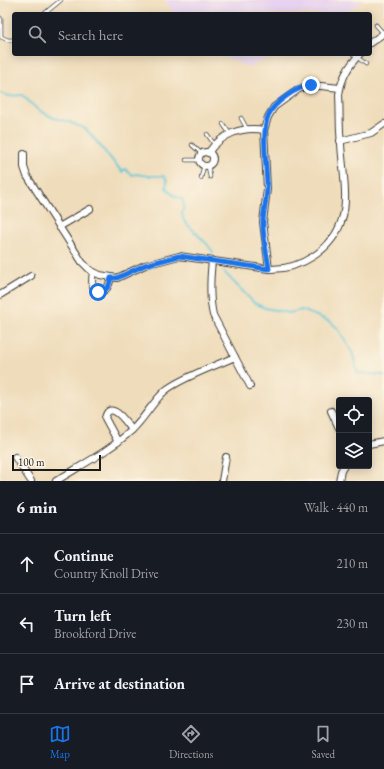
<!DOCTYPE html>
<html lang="en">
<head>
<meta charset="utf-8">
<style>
  body { margin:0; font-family:"EB Garamond",serif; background:#242831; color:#f1f3f6 }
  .controls { position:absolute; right:12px; bottom:12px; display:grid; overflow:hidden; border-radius:4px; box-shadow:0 2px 10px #0003 }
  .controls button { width:36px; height:36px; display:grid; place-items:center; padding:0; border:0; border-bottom:1px solid #363941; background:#171b24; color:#f1f3f6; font:20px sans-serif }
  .scale { position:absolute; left:12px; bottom:10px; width:89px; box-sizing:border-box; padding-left:4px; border:2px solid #1c1c1c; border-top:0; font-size:11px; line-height:14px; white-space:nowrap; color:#1c1c1c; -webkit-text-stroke:3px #fcf5e5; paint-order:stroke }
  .stop { position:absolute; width:12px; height:12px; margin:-9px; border:3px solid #1a73e8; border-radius:50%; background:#fff }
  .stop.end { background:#1a73e8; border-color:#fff; box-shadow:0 1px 4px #0008 }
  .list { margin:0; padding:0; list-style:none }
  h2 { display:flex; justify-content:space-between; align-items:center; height:52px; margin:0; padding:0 16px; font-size:17px }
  h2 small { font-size:13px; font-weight:400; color:#9ea1a6 }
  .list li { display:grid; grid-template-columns:26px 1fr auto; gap:12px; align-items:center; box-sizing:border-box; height:60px; padding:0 16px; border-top:1px solid #363941 }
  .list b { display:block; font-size:15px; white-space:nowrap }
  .list p { margin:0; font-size:13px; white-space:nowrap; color:#9ea1a6 }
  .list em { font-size:13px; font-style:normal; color:#9ea1a6 }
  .icon { flex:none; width:22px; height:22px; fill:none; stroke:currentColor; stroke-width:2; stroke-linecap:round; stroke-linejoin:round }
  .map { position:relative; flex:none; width:384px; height:481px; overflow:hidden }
  .search { position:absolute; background:#171b24; box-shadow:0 2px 10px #0003; left:12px; right:12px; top:12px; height:44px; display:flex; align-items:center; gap:10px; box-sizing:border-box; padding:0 14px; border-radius:4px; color:#9ea1a6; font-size:15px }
  .sheet { height:232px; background:#171b24 }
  nav { display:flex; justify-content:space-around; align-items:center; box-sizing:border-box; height:56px; border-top:1px solid #363941; background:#171b24; font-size:11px; color:#9ea1a6 }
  nav a { display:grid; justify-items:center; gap:2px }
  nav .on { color:#1a73e8 }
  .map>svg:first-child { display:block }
</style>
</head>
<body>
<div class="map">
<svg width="384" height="481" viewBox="0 0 384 481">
  <rect width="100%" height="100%" fill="#fcf5e5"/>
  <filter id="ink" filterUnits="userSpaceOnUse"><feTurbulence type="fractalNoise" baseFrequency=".025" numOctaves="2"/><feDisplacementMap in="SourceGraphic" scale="8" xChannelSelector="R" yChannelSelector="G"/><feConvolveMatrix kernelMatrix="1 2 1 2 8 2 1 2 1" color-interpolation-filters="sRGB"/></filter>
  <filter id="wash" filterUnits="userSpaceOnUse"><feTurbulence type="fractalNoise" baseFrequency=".012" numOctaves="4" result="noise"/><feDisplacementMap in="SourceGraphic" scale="16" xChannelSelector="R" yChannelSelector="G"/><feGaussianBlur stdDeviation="0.9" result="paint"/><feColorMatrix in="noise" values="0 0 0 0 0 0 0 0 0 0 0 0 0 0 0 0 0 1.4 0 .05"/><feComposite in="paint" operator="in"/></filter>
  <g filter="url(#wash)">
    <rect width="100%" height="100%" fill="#efdcba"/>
    <g fill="#e7d2ef">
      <path d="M165 0H364L343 14H174Z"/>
      <path d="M219 54H277L249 67Z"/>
    </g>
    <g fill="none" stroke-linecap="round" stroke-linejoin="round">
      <g stroke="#59c4d3" stroke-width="2">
        <path d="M0 93 9 96 22 95 38 110 54 118 69 122 86 129 122 172 125 169 132 175 136 174 149 176H164L167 181 166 188 173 195 182 199 184 205 182 214 184 221 207 244 213 252"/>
        <path d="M224 272 254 303 265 308 289 313 302 310 331 322 339 330 352 352 358 373 384 375"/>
      </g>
    </g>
  </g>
  <g filter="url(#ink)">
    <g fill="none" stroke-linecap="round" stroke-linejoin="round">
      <g stroke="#3c3934" stroke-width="4.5">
        <g id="lane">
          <path d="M44 14 61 0"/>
          <path d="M0 18 1 19V37L8 40H14"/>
          <path d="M376 25 384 34"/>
          <path d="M353 54 366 64"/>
          <path d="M241 118 247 129"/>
          <path d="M223 124 230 134"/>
          <path d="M207 134 214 144"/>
          <path d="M192 145 202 154"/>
          <path d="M186 160H199"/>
          <path d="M208 165 210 177"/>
          <path d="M201 178 204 165"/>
        </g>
      </g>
      <g stroke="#3c3934" stroke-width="8">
        <g id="street">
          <path d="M370 43 384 33"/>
          <path d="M340 141 371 133 384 124"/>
          <circle cx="206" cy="159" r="7"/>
          <path d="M208 153C221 134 242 126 264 130"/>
          <path d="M24 154V167L27 176 82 262 90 270 100 275 117 278 145 265 179 256 269 269C300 270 333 250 342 219 349 200 342 165 341 144 339 128 340 111 339 95 341 79 349 65 360 54"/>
          <path d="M59 227 90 209"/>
          <path d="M212 261C210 279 209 297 213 315L250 386"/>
          <path d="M269 269 263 222 267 189 264 130 268 117 274 107 299 89 311 85 340 88"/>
          <path d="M93 272C92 277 91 284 94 288 95 291 97 291 99 291 108 292 109 284 111 278"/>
          <path d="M0 295 31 276"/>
          <path d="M331 411 339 428"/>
          <path d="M118 442 105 418C110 398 127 423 132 430"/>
          <path d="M369 444 384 441"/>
          <path d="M15 457 31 481"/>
          <path d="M56 481C80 466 112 449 132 430 145 418 153 401 166 390 183 377 215 366 235 357"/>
          <path d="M222 481 226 457"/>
          <path d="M339 481 341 471 344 466"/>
        </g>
      </g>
      <use href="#lane" stroke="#fff" stroke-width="3"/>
      <use href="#street" stroke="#fff" stroke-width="6"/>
    </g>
  </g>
  <g fill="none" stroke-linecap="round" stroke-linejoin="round" filter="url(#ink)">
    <path stroke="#1a73e8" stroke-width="5" d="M98 292C108 291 109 286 111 278H117L145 265 179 256 269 269C267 253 262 236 263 220 264 209 267 198 267 187 267 166 261 135 268 116 273 103 298 86 311 85"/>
  </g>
</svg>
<div class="controls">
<button><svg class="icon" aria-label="locate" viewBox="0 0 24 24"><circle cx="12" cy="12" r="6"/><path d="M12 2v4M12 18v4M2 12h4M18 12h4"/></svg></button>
<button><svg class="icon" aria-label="layers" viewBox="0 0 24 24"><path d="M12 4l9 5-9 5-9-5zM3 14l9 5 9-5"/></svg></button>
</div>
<div class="scale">100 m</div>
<div class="stop" style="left:98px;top:292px"></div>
<div class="stop end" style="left:311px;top:85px"></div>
<div class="search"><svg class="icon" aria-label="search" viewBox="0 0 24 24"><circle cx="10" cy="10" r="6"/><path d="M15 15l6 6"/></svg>Search here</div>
</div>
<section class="sheet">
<h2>6 min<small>Walk · 440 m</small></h2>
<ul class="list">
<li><svg class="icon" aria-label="ahead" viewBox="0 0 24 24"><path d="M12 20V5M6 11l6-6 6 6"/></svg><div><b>Continue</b><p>Country Knoll Drive</p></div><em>210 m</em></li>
<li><svg class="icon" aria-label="left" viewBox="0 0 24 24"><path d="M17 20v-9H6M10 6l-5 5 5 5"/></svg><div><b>Turn left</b><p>Brookford Drive</p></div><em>230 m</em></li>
<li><svg class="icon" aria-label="arrive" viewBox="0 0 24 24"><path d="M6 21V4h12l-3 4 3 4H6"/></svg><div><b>Arrive at destination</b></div></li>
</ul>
</section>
<nav>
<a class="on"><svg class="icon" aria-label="map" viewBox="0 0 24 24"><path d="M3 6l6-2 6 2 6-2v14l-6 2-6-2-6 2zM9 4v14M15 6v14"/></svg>Map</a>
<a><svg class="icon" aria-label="directions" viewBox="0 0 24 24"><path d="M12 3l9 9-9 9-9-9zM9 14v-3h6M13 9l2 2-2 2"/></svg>Directions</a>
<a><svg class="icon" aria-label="saved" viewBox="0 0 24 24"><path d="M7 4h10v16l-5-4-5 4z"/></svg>Saved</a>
</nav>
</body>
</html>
